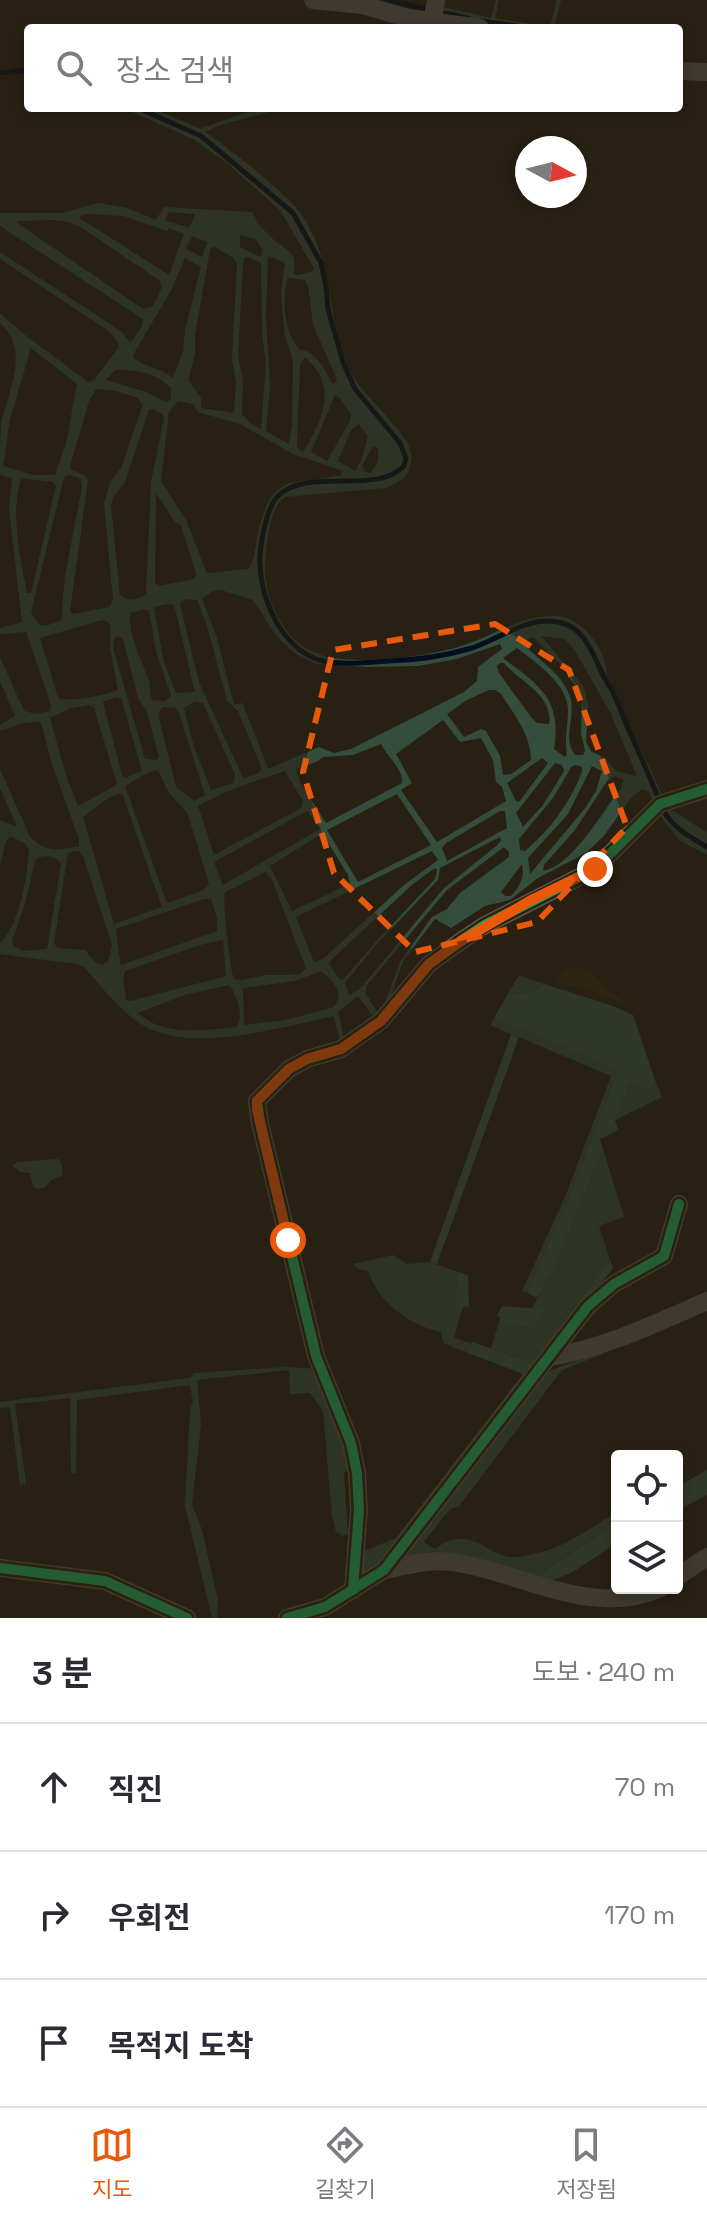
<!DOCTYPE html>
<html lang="ko">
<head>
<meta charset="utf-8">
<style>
  body { margin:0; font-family:"Space Grotesk","Noto Sans KR",sans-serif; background:#f2f2f3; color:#2b2b33 }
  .controls { position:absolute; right:24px; bottom:24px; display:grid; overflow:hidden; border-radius:8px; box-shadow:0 4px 12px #0003 }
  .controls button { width:72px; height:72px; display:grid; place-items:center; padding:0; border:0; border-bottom:2px solid #e1e1e2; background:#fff; color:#2b2b33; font:40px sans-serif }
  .compass { position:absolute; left:515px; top:136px; width:72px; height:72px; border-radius:50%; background:#fff; box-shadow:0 4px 12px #0003; rotate:97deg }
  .stop { position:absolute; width:24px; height:24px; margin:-18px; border:6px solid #ea580c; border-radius:50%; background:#fff }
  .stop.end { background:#ea580c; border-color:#fff; box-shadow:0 2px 8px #0008 }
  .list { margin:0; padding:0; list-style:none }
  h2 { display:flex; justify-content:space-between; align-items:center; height:104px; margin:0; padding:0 32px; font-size:34px }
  h2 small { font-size:26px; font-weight:400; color:#7c7c81 }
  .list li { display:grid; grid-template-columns:52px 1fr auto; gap:24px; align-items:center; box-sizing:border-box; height:128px; padding:0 32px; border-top:2px solid #e1e1e2 }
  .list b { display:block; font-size:30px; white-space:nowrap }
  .list em { font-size:26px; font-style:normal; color:#7c7c81 }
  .icon { flex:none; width:44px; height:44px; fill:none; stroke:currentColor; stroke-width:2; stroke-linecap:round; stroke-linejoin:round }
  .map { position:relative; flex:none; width:707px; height:1618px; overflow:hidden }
  .search { position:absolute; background:#fff; box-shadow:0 4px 12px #0003; left:24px; right:24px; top:24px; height:88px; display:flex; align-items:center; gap:20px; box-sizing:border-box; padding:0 28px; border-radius:8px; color:#7c7c81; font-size:30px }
  .sheet { height:488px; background:#fff }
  nav { display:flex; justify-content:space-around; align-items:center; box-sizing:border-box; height:112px; border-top:2px solid #e1e1e2; background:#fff; font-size:22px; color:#7c7c81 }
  nav a { display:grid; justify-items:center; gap:4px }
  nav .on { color:#ea580c }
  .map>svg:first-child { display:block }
</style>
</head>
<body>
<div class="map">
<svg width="707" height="1618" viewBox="0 0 707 1618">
  <rect width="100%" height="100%" fill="#282012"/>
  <g fill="#354d3c" fill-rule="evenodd">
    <path d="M496 0H499L495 18 550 27 557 0H561L554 28 480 20 445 12 480 22 526 28C499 28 467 28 442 16L443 7 491 18Z"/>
    <path d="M123 108H135L200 137 292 214 320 263 325 286 327 309 342 362 354 389 399 444 404 458 403 466C373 495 308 465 277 495 266 506 258 549 259 564 262 605 282 651 326 662 343 667 368 664 386 663 417 661 446 658 475 648 501 639 540 613 567 626 576 630 583 638 588 646 594 655 595 665 599 674 602 680 607 684 610 689 616 701 620 716 625 729 636 752 649 776 658 800H660L613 690C596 666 592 628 559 621 529 614 499 638 472 646 433 659 392 661 352 661 344 661 335 662 327 661 286 651 264 605 261 567 260 552 267 508 278 497 309 467 375 497 405 467L407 458 401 443 356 388 344 362 329 309 328 286 322 262 294 212 202 135 140 108H152L200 129 259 108H285L220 125 205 132C230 149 279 187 298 210 336 259 325 319 350 371 362 396 407 430 411 453 414 473 401 483 385 488L285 497C270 507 268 536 266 553 262 581 269 605 285 628 293 641 309 652 324 656 358 665 424 657 458 647 491 638 519 615 556 616 584 617 607 652 607 676L663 797 678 796 653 807 637 825 654 803 648 791 642 789 631 798 603 837 586 853 538 878 510 900 485 906 451 928 435 919 403 961 386 1011 380 1018 372 1015 358 996 338 1012 345 1042 336 1047 340 1041 334 1016C281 1027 190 1055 141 1024 119 1010 102 987 85 968L77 964 0 954V944C20 923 27 878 29 850L25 843 10 836 5 843 0 867V820L17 827 0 788V769L30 837C45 852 59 851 79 846V839L52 764 41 722 24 723 0 731V725L15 716 0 681V657L24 711 36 714 50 711 51 705 26 632 0 634V628L22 622 9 508 12 479 0 474C0 458 0 439 1 424 8 391 31 350 0 323V313L25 335 88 382 94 380 119 347 116 339 107 330 0 259V252L122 332 130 343 141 328 143 319 0 226V213H62L99 203 127 208 156 220 164 207 252 212 258 224 276 242 290 252 294 259V274L300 275 315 270 280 210 227 163 193 139ZM169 212 195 214V215L189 228 165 220ZM87 214 124 216 167 231 169 228 184 234 169 275 81 219 80 216ZM54 220 69 222 79 226 159 280 162 287 153 306 143 309 17 223 18 221ZM240 235 256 239 262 249 261 257 240 247ZM192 236 207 242 202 257 186 249ZM213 246 234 258 237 264 232 358 236 382 234 413 201 408V398L188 380 195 354V335L210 250ZM268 256 285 263 281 290 282 307 285 336 293 361 292 426 289 444 266 431 270 386 266 317ZM247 257 261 263 262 334 266 363 261 429 251 424 242 414 243 381 238 356 243 265 244 258ZM185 258 201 267 185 330 183 352 173 378C161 368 145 367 133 358L134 353 172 289ZM288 278 305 280 308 286 313 325 335 375 337 381 333 384C323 369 318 352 299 349 284 332 281 299 288 278ZM31 348 77 384 66 444 55 475H33L3 466 10 419ZM305 357C339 387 323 419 303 452L297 448V441L300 364ZM115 370C137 370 156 372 171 388V399L167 402 143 391 106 380ZM96 389 117 391 138 398 143 405 121 468 110 483 104 503 113 600 110 607 73 614 70 611 88 480 85 475 71 470 70 466 89 401ZM335 395 339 397 351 414 350 421 327 461 311 452ZM178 401 193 404 198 412 240 424 293 454 343 471 342 475C292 486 274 470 258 532 256 544 255 558 249 569L207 573 186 520 161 481 169 412ZM152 409 161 413 164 418 151 482 146 594C140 600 127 602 120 595L111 506 113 497 125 482 149 410ZM359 424 368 437 361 461 355 471 338 461 351 430ZM373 446 377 447C381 456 377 466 370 473L365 472 362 466ZM70 475 81 479 82 487 65 576 61 621 45 626 38 624 31 612 63 481 65 476ZM21 478 53 482 56 486 31 593H27C20 559 10 512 21 478ZM156 493 175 522 181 525 196 573 195 579 158 586 155 582ZM221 590 253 600 277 637 296 654 317 664 368 667 418 666 457 659 500 644 502 649 478 667 477 681 464 692 351 749 334 753 319 747 268 769 244 707 242 703 234 705 217 638 202 598 213 591ZM188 599 197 600 207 626 227 701 238 711 260 764 261 770 258 774 243 778 199 682 180 605 181 601ZM167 604 174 605 195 692 176 693 163 659 154 607ZM145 609 149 611 156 651 171 696 165 701 152 700C149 692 151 682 147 675 139 656 129 634 130 613ZM102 620 110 623V649L118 690C105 695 71 703 58 698L40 638ZM118 636 123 639 138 698 147 712 159 757 156 760 145 759 142 749 113 648 114 638ZM541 636 565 639 574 649 610 712 637 776 616 771 606 759 591 751 586 742 588 704 584 687ZM533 637 561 665 582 696 581 733 585 751 583 755H575C561 737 578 714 569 694 560 671 537 660 522 642ZM517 648C536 663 568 684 568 710 568 726 564 738 567 754L565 757 554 749C562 699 540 686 503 658ZM500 663H504C520 682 554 696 549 724L537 723 531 717 499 673 497 666ZM489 690H495L501 694C514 714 531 735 531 760L511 774 503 775 500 756 486 731 481 729 464 737 447 714 467 700ZM116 697 121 698 123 704 142 771 125 778 122 775 103 702ZM195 701 203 703 235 775 234 783 211 790 194 747 184 708ZM89 705 94 708 117 783 115 786 78 806 66 776 50 718 71 708ZM163 707 176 708 179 713 205 795 194 801 176 787 158 714ZM443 720 460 742 481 738 493 760 496 782 502 787 506 801 437 842 401 790 412 783 396 754ZM381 744C387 757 403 768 402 783L326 823 300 782 296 769 316 762 323 757 353 755ZM542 758 548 763 519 802 516 801 507 783ZM555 763 562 765 564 771 543 805 523 827 516 813ZM576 765 582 767V772C569 804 551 829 525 851L520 850 519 839 553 798 572 766ZM592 766 602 771 596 791 586 807 530 874 528 858 568 814ZM158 770 169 793 187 812 208 880 209 885 202 891 167 903 125 786 149 772ZM285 771 303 801 301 808 214 855 198 806C226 790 255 781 285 771ZM615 776 623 780 621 788C603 811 572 866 543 871L544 865 575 830 607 781ZM122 793 162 907 114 924 83 817 108 798ZM397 794 431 845 358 882 327 830ZM307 811 320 829 223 885 214 862ZM500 811H505L507 828 447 861 442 848 446 843ZM318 836H324L348 875 350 884 292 911 270 866ZM500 837 501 841 496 846 444 888 359 990 349 995 345 983 374 947 438 880 440 868ZM504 847 509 852V857L460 893 447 909 432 917 400 962 383 1008 377 1012 365 992 368 984 447 890ZM74 851 80 852 84 858 112 945 108 962 102 965 96 963 85 950 57 948 54 943 67 859 68 854ZM432 851 438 860 404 885 323 959 314 962 296 917ZM49 856 57 859 61 864 47 949 24 951 14 947 12 941 25 904 35 861 39 857ZM522 864C525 879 520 885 511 896H505L501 892ZM435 868 437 870 435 879 372 946 343 980 338 978 329 963 333 958 413 884ZM265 872 272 880 306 968 300 974 289 975H266L242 980 234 979C230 970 222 900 225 892ZM204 899H211L217 918V931L121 965C120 962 116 932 116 929ZM223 940 226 976 131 1001 126 1000 123 978 125 971 200 945ZM321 971C332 980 346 992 334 1007L286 1020 244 1025 243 988 295 981ZM229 985C237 995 244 1014 237 1027 204 1030 163 1037 138 1013L184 995Z"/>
    <path d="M662 807C678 810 691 824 707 832V845C688 835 675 827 664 808L662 809C673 829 688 837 707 848V855L680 841 658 813 635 836 552 894Z"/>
    <path d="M519 975 544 984 534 992 508 994Z"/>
    <path d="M494 1018 618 1070 569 1197 527 1293 522 1291 565 1197 611 1076 490 1025Z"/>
    <path d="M630 1083 648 1088 656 1083 662 1097 615 1120Z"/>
    <path d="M603 1149 624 1217 599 1226 610 1260 533 1363 491 1348 499 1322 534 1329 541 1309 532 1308 552 1273Z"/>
    <path d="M58 1159 61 1162 63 1175 50 1181 46 1187 36 1189 33 1186 30 1173 20 1172 13 1166 17 1162Z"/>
    <path d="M393 1255 406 1264 430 1262 458 1272 454 1303 462 1310 454 1337 471 1344 468 1353 443 1343 441 1332C409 1325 379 1303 368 1271L358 1269 353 1264Z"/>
    <path d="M297 1261 323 1354 349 1417 363 1460 367 1502 361 1552 396 1538 400 1541C390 1553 379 1571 362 1573L358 1567 365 1495 358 1451 320 1355Z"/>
    <path d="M601 1351 603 1354 562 1370 459 1506 450 1509 424 1542 435 1549C472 1521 489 1560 516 1557 562 1552 579 1534 617 1512V1522L539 1575 560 1584 641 1596 550 1589 399 1561 547 1372Z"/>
    <path d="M285 1367 318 1369 353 1466 344 1473 348 1534 342 1536 336 1532 332 1516 323 1411 310 1393 290 1394 289 1370 197 1380 201 1425 192 1504 202 1530 218 1601 217 1618H212L185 1506 190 1409 193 1403 190 1385 77 1400 76 1474 72 1473 71 1468 70 1398 15 1404 26 1484 20 1485 10 1407 0 1408V1402L190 1378 194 1373Z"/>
  </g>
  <g fill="#385541">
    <path d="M544 984 613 1006 633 1015 656 1083 648 1089 630 1083 615 1120 618 1130 600 1139 603 1149 552 1273 537 1298 527 1293 569 1197 618 1070 494 1018 508 994 534 992Z"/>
    <path d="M511 1034 519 1037 437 1264 430 1262Z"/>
    <path d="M610 1260 613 1268 400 1541 396 1538 523 1374 468 1353 472 1342 533 1363Z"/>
    <path d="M458 1272 468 1275 469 1307 464 1306 462 1310 454 1304Z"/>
    <path d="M502 1306 542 1309 535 1329 499 1322 500 1317 497 1316Z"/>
    <path d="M707 1470V1495L677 1511V1487Z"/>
    <path d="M617 1522V1543L571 1573 552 1580 538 1576Z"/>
  </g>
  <path fill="#322a0c" d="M575 967C599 972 593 977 607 990 615 997 627 1002 636 1008L588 989 556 982 567 968Z"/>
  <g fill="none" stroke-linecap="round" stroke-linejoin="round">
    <g stroke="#050d21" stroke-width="5">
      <path d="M387 0 426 9 427 5"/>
      <path d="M445 13 468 18"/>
      <path d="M481 21 532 28"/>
      <path d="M0 73 28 70"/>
      <path d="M138 108 201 136 293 213 321 263 326 286 328 309 343 362 355 389 400 443 406 458 404 466C375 496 309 466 278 496 266 507 259 549 260 565 262 604 285 655 328 662 347 665 370 662 389 661 418 660 445 656 472 648 499 639 528 616 558 622 591 628 595 667 612 690L659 799"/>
      <path d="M663 810C674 829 689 836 707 847"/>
    </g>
    <g stroke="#5c5753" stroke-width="18">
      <path d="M313 0 363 5 408 18 480 28"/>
      <path d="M432 21 436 0"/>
      <path d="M679 71 707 72"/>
      <path d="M550 1357C605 1348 656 1323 707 1301"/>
      <path d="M0 1568 105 1581 187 1618"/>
      <path d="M384 1570C409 1565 433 1558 458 1563 527 1575 593 1618 661 1588"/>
      <path d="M677 1577 707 1557"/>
      <path d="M353 1590 359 1510 357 1473 351 1443 316 1356 260 1123 257 1101 289 1069 307 1059 341 1049 381 1021 429 964 461 941 485 925 595 869 660 804 707 789"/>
      <path d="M287 1618 325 1607 384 1570 588 1306 614 1284 664 1256 679 1204"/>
    </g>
    <g stroke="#30220a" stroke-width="15">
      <g id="cycleway">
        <path d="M0 1568 105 1581 187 1618"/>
        <path d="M353 1590 359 1510 357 1473 351 1443 316 1356 260 1123 257 1101 289 1069 307 1059 341 1049 381 1021 429 964 461 941 485 925 595 869 660 804 707 789"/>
        <path d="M287 1618 325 1607 384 1570 588 1306 614 1284 664 1256 679 1204"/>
      </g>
    </g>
    <use href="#cycleway" stroke="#20a55d" stroke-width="10"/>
  </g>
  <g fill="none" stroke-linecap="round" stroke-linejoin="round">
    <path stroke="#ea580c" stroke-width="10" d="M288 1240 257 1109V1101L289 1069 307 1059 341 1049 381 1021 429 964 461 941 531 900 595 869"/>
  </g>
  <path d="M0 0H707V1618H0ZM495 624 569 670 627 827 537 922 415 952 334 873 303 772 333 650Z" fill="#282012" fill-opacity=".55" fill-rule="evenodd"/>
  <path fill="none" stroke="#e8590c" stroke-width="6" stroke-dasharray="16 10" stroke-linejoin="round" d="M495 624 569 670 627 827 537 922 415 952 334 873 303 772 333 650Z"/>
</svg>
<div class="controls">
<button><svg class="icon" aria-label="locate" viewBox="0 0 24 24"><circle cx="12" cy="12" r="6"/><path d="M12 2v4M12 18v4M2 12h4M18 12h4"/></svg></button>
<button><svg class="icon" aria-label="layers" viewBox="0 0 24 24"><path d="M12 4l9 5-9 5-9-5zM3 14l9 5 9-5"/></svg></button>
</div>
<svg class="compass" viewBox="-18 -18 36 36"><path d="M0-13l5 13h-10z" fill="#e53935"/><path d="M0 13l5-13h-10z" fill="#7c7c81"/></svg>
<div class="stop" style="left:288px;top:1240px"></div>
<div class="stop end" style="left:595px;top:869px"></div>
<div class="search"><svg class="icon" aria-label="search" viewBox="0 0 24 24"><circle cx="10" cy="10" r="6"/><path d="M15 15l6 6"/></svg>장소 검색</div>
</div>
<section class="sheet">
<h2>3 분<small>도보 · 240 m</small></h2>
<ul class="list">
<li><svg class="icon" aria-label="ahead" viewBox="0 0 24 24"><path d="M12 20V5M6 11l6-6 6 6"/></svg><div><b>직진</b></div><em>70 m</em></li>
<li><svg class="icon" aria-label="right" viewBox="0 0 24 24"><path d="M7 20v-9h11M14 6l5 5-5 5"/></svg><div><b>우회전</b></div><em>170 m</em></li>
<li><svg class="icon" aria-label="arrive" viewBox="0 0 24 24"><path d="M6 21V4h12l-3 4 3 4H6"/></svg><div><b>목적지 도착</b></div></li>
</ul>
</section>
<nav>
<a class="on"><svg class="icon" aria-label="map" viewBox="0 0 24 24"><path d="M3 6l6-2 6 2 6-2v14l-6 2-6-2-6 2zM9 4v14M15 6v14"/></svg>지도</a>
<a><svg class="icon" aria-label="directions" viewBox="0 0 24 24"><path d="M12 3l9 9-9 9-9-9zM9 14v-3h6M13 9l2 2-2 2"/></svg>길찾기</a>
<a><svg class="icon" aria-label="saved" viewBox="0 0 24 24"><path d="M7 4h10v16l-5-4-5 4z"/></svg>저장됨</a>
</nav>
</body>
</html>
